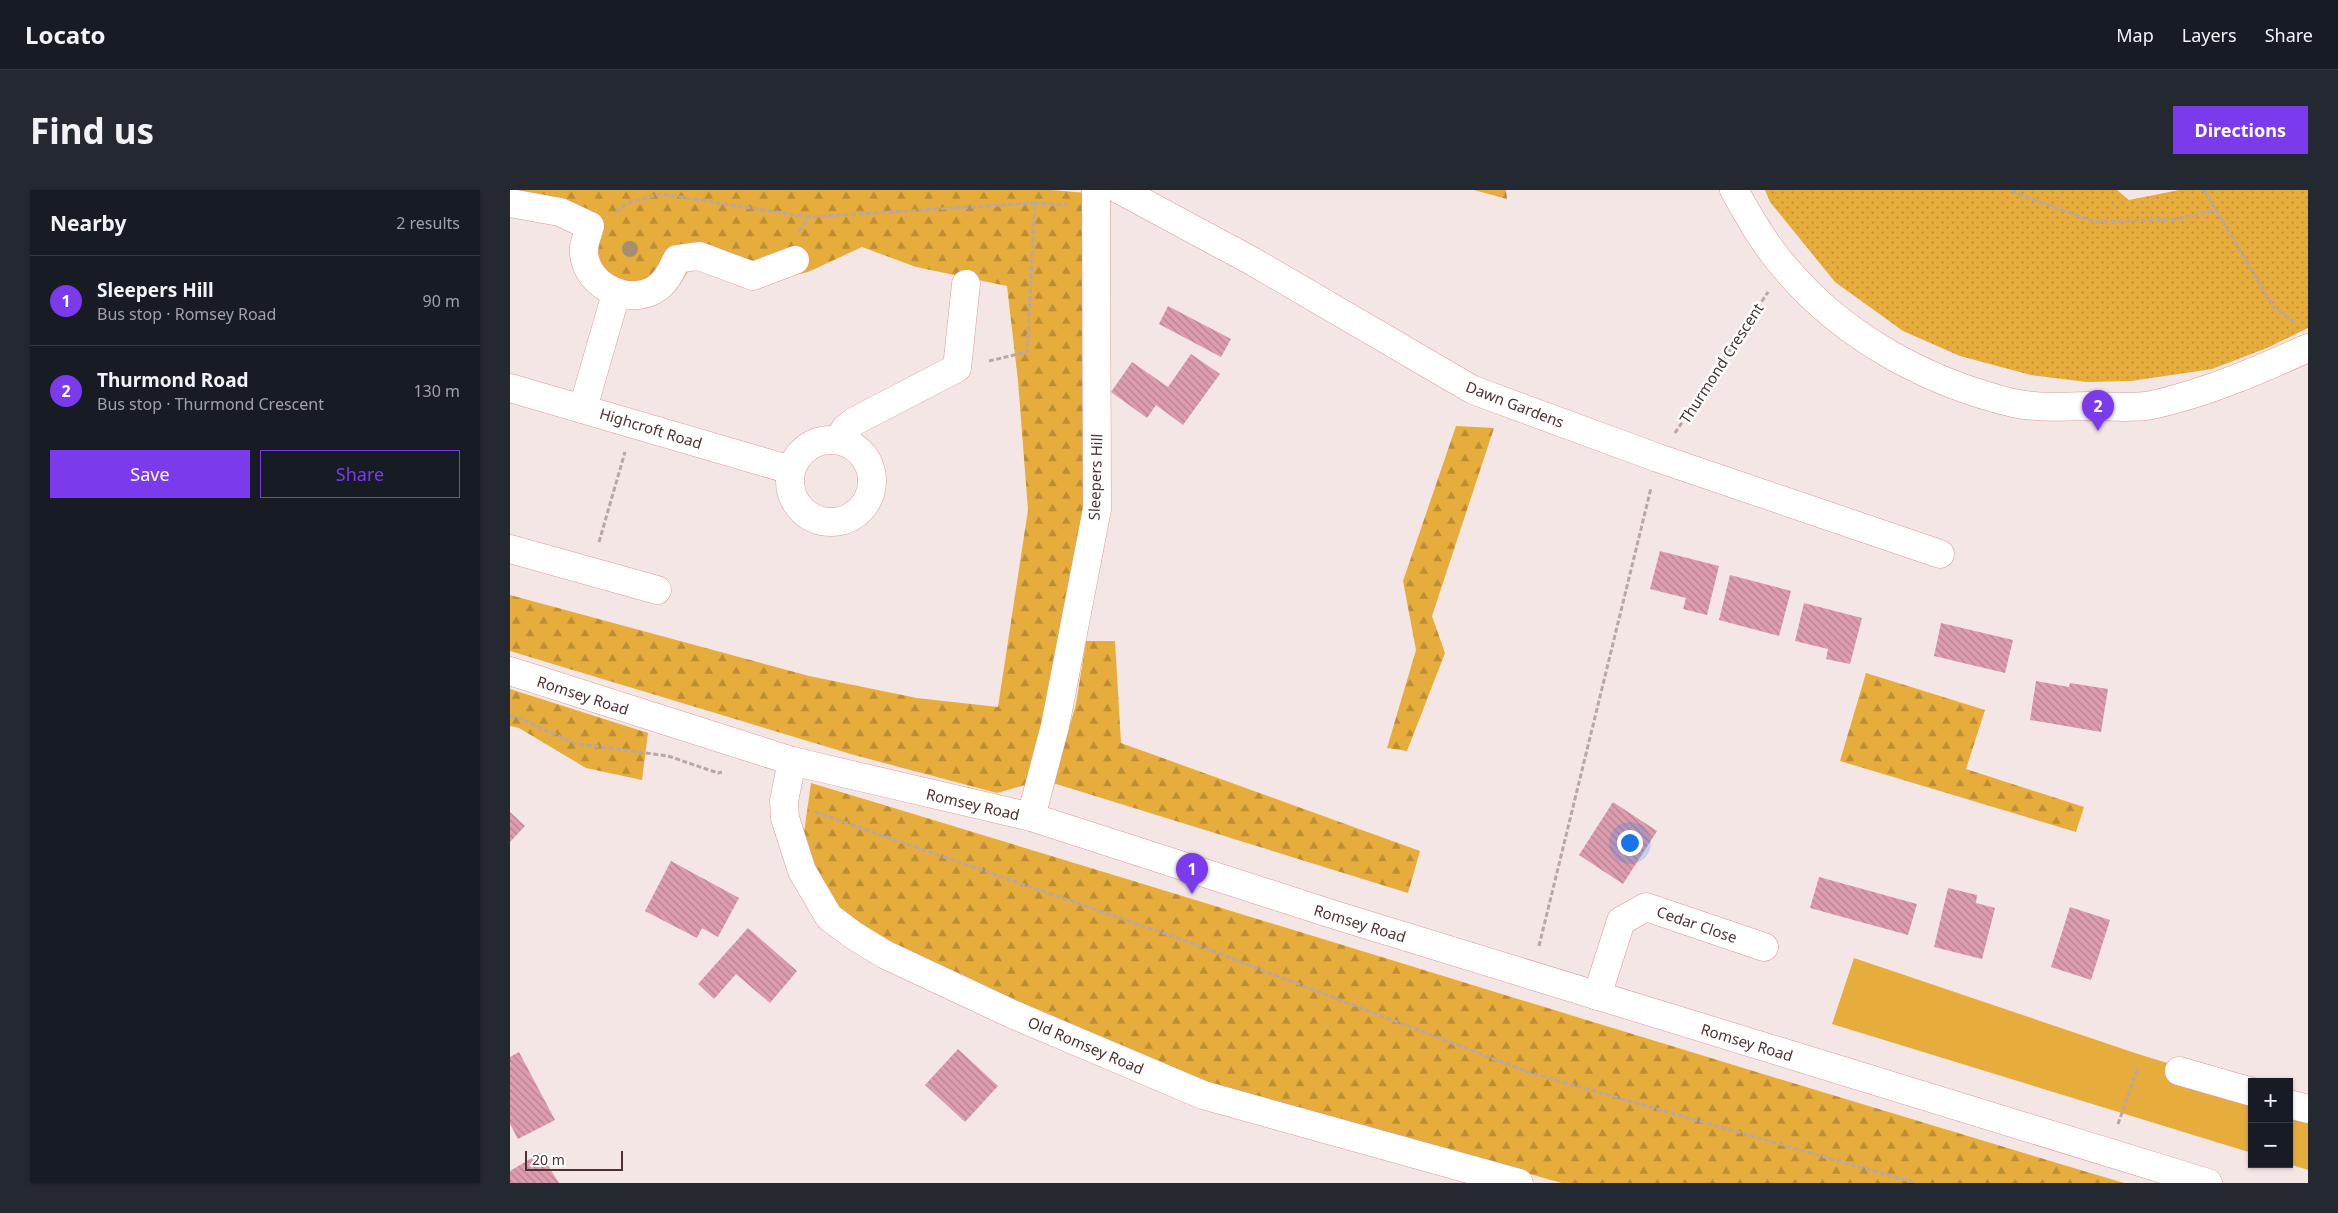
<!DOCTYPE html>
<html lang="en">
<head>
<meta charset="utf-8">
<style>
  body { margin:0; font-family:"Noto Sans",sans-serif; background:#242831; color:#f1f3f6 }
  .controls { position:absolute; right:15px; bottom:15px; display:grid; overflow:hidden; border-radius:0px; box-shadow:0 1px 4px #0004 }
  .controls button { width:45px; height:45px; display:grid; place-items:center; padding:0; border:0; border-bottom:1px solid #363941; background:#171b24; color:#f1f3f6; font:25px sans-serif }
  .scale { position:absolute; left:15px; bottom:12px; width:98px; box-sizing:border-box; padding-left:5px; border:2px solid #4c3130; border-top:0; font-size:14px; line-height:18px; white-space:nowrap; color:#4c3130; -webkit-text-stroke:4px #fff; paint-order:stroke }
  .you { position:absolute; left:1119px; top:652px; width:18px; height:18px; margin:-12px; border:4px solid #fff; border-radius:50%; background:#1a73e8; box-shadow:0 0 0 8px #1a73e833 }
  .badge { display:grid; place-items:center; width:32px; height:32px; border-radius:50%; background:#7c3aed; color:#fff; font-size:16px; font-weight:700 }
  .pin { position:absolute; translate:-50% -41px; filter:drop-shadow(0 1px 2px #0008) }
  .pin::after { content:''; position:absolute; top:26px; width:18px; height:15px; background:inherit; clip-path:polygon(0 0,100% 0,50% 100%) }
  .list { margin:0; padding:0; list-style:none }
  h2 { display:flex; justify-content:space-between; align-items:center; height:65px; margin:0; padding:0 20px; font-size:21px }
  h2 small { font-size:16px; font-weight:400; color:#9ea1a6 }
  .list li { display:grid; grid-template-columns:32px 1fr auto; gap:15px; align-items:center; box-sizing:border-box; height:90px; padding:0 20px; border-top:1px solid #363941 }
  .list b { display:block; font-size:19px; white-space:nowrap }
  .list p { margin:0; font-size:16px; white-space:nowrap; color:#9ea1a6 }
  .list em { font-size:16px; font-style:normal; color:#9ea1a6 }
  .actions { display:flex; gap:10px; padding:15px 20px }
  .actions a { flex:1; padding:11px 0; border:1px solid #7c3aed; border-radius:0px; text-align:center; font-size:18px; color:#7c3aed }
  .actions .main { background:#7c3aed; color:#fff }
  .map { position:relative; flex:none; width:1798px; height:993px; overflow:hidden; border-radius:0px }
  header { display:flex; align-items:center; gap:30px; box-sizing:border-box; height:70px; padding:0 25px; background:#171b24; border-bottom:1px solid #363941 }
  header strong { font-size:24px }
  nav { display:flex; gap:28px; margin-inline-start:auto; font-size:18px }
  .intro { display:flex; align-items:center; justify-content:space-between; box-sizing:border-box; height:120px; padding:0 30px }
  h1 { margin:0; font-size:35px }
  .button { padding:12px 22px; border-radius:0px; background:#7c3aed; color:#fff; font-size:18px; font-weight:700 }
  main { display:flex; gap:30px; padding:0 30px }
  aside { flex:1; background:#171b24; border-radius:0px; box-shadow:0 1px 4px #0004 }
  .map>svg:first-child { display:block }
</style>
</head>
<body>
<header>
<strong>Locato</strong>
<nav><a>Map</a><a>Layers</a><a>Share</a></nav>
</header>
<div class="intro"><h1>Find us</h1><a class="button">Directions</a></div>
<main>
<aside>
<h2>Nearby<small>2 results</small></h2>
<ul class="list">
<li><span class="badge">1</span><div><b>Sleepers Hill</b><p>Bus stop · Romsey Road</p></div><em>90 m</em></li>
<li><span class="badge">2</span><div><b>Thurmond Road</b><p>Bus stop · Thurmond Crescent</p></div><em>130 m</em></li>
</ul>
<div class="actions"><a class="main">Save</a><a>Share</a></div>
</aside>
<div class="map">
<svg width="1798" height="993" viewBox="0 0 1798 993">
  <defs>
    <pattern id="forest-firs" width="22" height="20" patternUnits="userSpaceOnUse" patternTransform="scale(1.25)"><rect width="22" height="20" fill="#e7ad3c"/><path d="M5 1l3.5 6h-7zM16 11l3.5 6h-7z" fill="#bd8d33"/></pattern>
    <pattern id="park-dots" width="8" height="8" patternUnits="userSpaceOnUse" patternTransform="scale(1.25)"><rect width="8" height="8" fill="#e7ad3c"/><path d="M2 2h.1M6 6h.1" fill="none" stroke="#bd8d33" stroke-width="1.8" stroke-linecap="round"/></pattern>
    <pattern id="building-back-hatch" width="6" height="6" patternUnits="userSpaceOnUse" patternTransform="scale(1.25)"><rect width="6" height="6" fill="#dd9daf"/><path d="M-1 5l2 2M0 0l6 6M5-1l2 2" fill="none" stroke="#b5818f"/></pattern>
  </defs>
  <rect width="100%" height="100%" fill="#f5e6e6"/>
  <g fill="#e7ad3c">
    <path d="M1344 768 1628 864 1742 899V963L1322 834Z"/>
    <path d="M1779 910 1798 915V980L1779 974Z"/>
  </g>
  <g fill="url(#forest-firs)">
    <path d="M0 0H541L577 3 578 282 568 363 522 593 487 603 344 565 0 461V405L299 486 407 508 488 517 518 320 508 191 497 96 406 77 352 57 298 82 233 98 181 77 166 100 107 95 86 73 85 52Z"/>
    <path d="M964 0H996L997 9Z"/>
    <path d="M946 236 984 238 922 426 935 463 897 561 877 558 906 460 893 391Z"/>
    <path d="M576 451H605L611 553 910 661 898 703 543 593 566 514Z"/>
    <path d="M1356 483 1475 520 1456 579 1574 617 1566 642 1330 571Z"/>
    <path d="M0 499 138 543 132 590 76 578 9 538 0 536Z"/>
    <path d="M301 593C739 725 1175 862 1614 993H1052L668 886 354 745 319 707 293 650Z"/>
  </g>
  <path fill="url(#park-dots)" d="M1255 0H1607L1619 10 1669 0H1798V138L1757 158 1702 179 1621 191 1577 192 1521 185 1450 166 1393 141 1325 92 1260 12Z"/>
  <g fill="url(#building-back-hatch)">
    <path d="M658 116 721 149 711 167 649 134Z"/>
    <path d="M681 164 710 184 673 235 646 215 637 228 601 202 622 172 658 197Z"/>
    <path d="M1150 361 1209 376 1197 425 1173 419 1176 408 1140 399Z"/>
    <path d="M1220 385 1281 401 1269 446 1209 430Z"/>
    <path d="M1294 413 1352 428 1340 474 1316 469 1318 459 1285 451Z"/>
    <path d="M1431 433 1503 450 1495 483 1424 466Z"/>
    <path d="M1526 491 1559 497 1560 493 1598 499 1591 542 1520 530Z"/>
    <path d="M1103 612 1147 641 1113 694 1069 665Z"/>
    <path d="M0 622 15 636 0 652Z"/>
    <path d="M161 671 229 708 208 747 192 738 187 748 135 721Z"/>
    <path d="M1309 687 1407 714 1398 745 1300 718Z"/>
    <path d="M1438 698 1467 705 1466 713 1485 718 1472 769 1424 757Z"/>
    <path d="M1560 717 1600 730 1581 790 1541 777Z"/>
    <path d="M238 738 287 781 260 813 226 784 204 809 188 794Z"/>
    <path d="M448 859 488 896 455 932 415 895Z"/>
    <path d="M9 862 45 930 8 949 0 934V867Z"/>
    <path d="M30 963 49 993H0V981Z"/>
  </g>
  <g fill="none" stroke-linecap="round" stroke-linejoin="round">
    <g stroke="#da9998" stroke-width="29">
      <g id="minor">
        <path d="M610 0 742 71 963 200 1148 268 1430 364"/>
        <path d="M1224 0C1239 27 1255 55 1276 79 1334 147 1416 192 1503 213 1526 218 1554 217 1578 216 1598 216 1622 219 1642 215 1696 203 1747 181 1798 158"/>
        <path d="M0 13 50 22 80 36C78 43 75 51 74 58 72 93 115 116 144 100 156 93 161 81 167 69L189 66 243 86 285 70"/>
        <path d="M0 198 281 280"/>
        <path d="M73 218 106 104"/>
        <path d="M329 250 335 239 345 231 447 178 456 94"/>
        <circle cx="321" cy="291" r="41"/>
        <path d="M0 359 147 400"/>
        <path d="M282 571 274 611 275 628 292 681 319 727 343 745 374 764 502 824 693 905 1009 993"/>
        <path d="M521 627 545 536 587 319 586 0"/>
        <path d="M1087 806 1111 731 1136 717 1254 757"/>
        <path d="M1669 881 1742 902"/>
        <path d="M1779 914 1798 919"/>
      </g>
    </g>
    <g stroke="#da9998" stroke-width="29">
      <path id="major" d="M0 481 282 571 521 627 825 725 1698 993"/>
    </g>
    <g stroke="#b9a6a6" stroke-width="3" stroke-dasharray="5 2.5" stroke-linecap="butt">
      <path d="M1502 0 1506 3 1585 32 1667 29 1706 20 1763 116 1784 132"/>
      <path d="M1694 0 1706 20"/>
      <path d="M106 22 117 13 151 4 299 27"/>
      <path d="M289 42 299 27 525 13"/>
      <path d="M479 171 517 162 525 13 557 15"/>
      <path d="M1165 243 1258 102"/>
      <path d="M89 352 115 262"/>
      <path d="M0 527 5 526 64 553 158 566 208 583 212 582"/>
      <path d="M305 622 676 751 1018 882 1406 993"/>
      <path d="M1029 756 1141 298"/>
      <path d="M1608 934 1628 877"/>
    </g>
    <use href="#minor" stroke="#fff" stroke-width="28"/>
    <use href="#major" stroke="#fff" stroke-width="28"/>
  </g>
  <circle fill="#a48f72" cx="120" cy="59" r="8"/>
  <g text-anchor="middle" dominant-baseline="central" stroke-width="5" stroke-linejoin="round" paint-order="stroke">
    <g font-size="15" fill="#4c3130" stroke="#fff">
      <text transform="translate(1211 173) rotate(-57)">Thurmond Crescent</text>
      <text transform="translate(1005 214) rotate(21)">Dawn Gardens</text>
      <text transform="translate(141 238) rotate(17)">Highcroft Road</text>
      <text transform="translate(585 287) rotate(-88)">Sleepers Hill</text>
      <text transform="translate(73 505) rotate(18)">Romsey Road</text>
      <text transform="translate(463 614) rotate(13)">Romsey Road</text>
      <text transform="translate(850 733) rotate(17)">Romsey Road</text>
      <text transform="translate(1187 734) rotate(19)">Cedar Close</text>
      <text transform="translate(1237 852) rotate(17)">Romsey Road</text>
      <text transform="translate(576 855) rotate(23)">Old Romsey Road</text>
    </g>
  </g>
</svg>
<div class="controls">
<button>+</button>
<button>−</button>
</div>
<div class="scale">20 m</div>
<div class="you"></div>
<div class="pin badge" style="left:682px;top:704px">1</div>
<div class="pin badge" style="left:1588px;top:241px">2</div>
</div>
</main>
</body>
</html>
